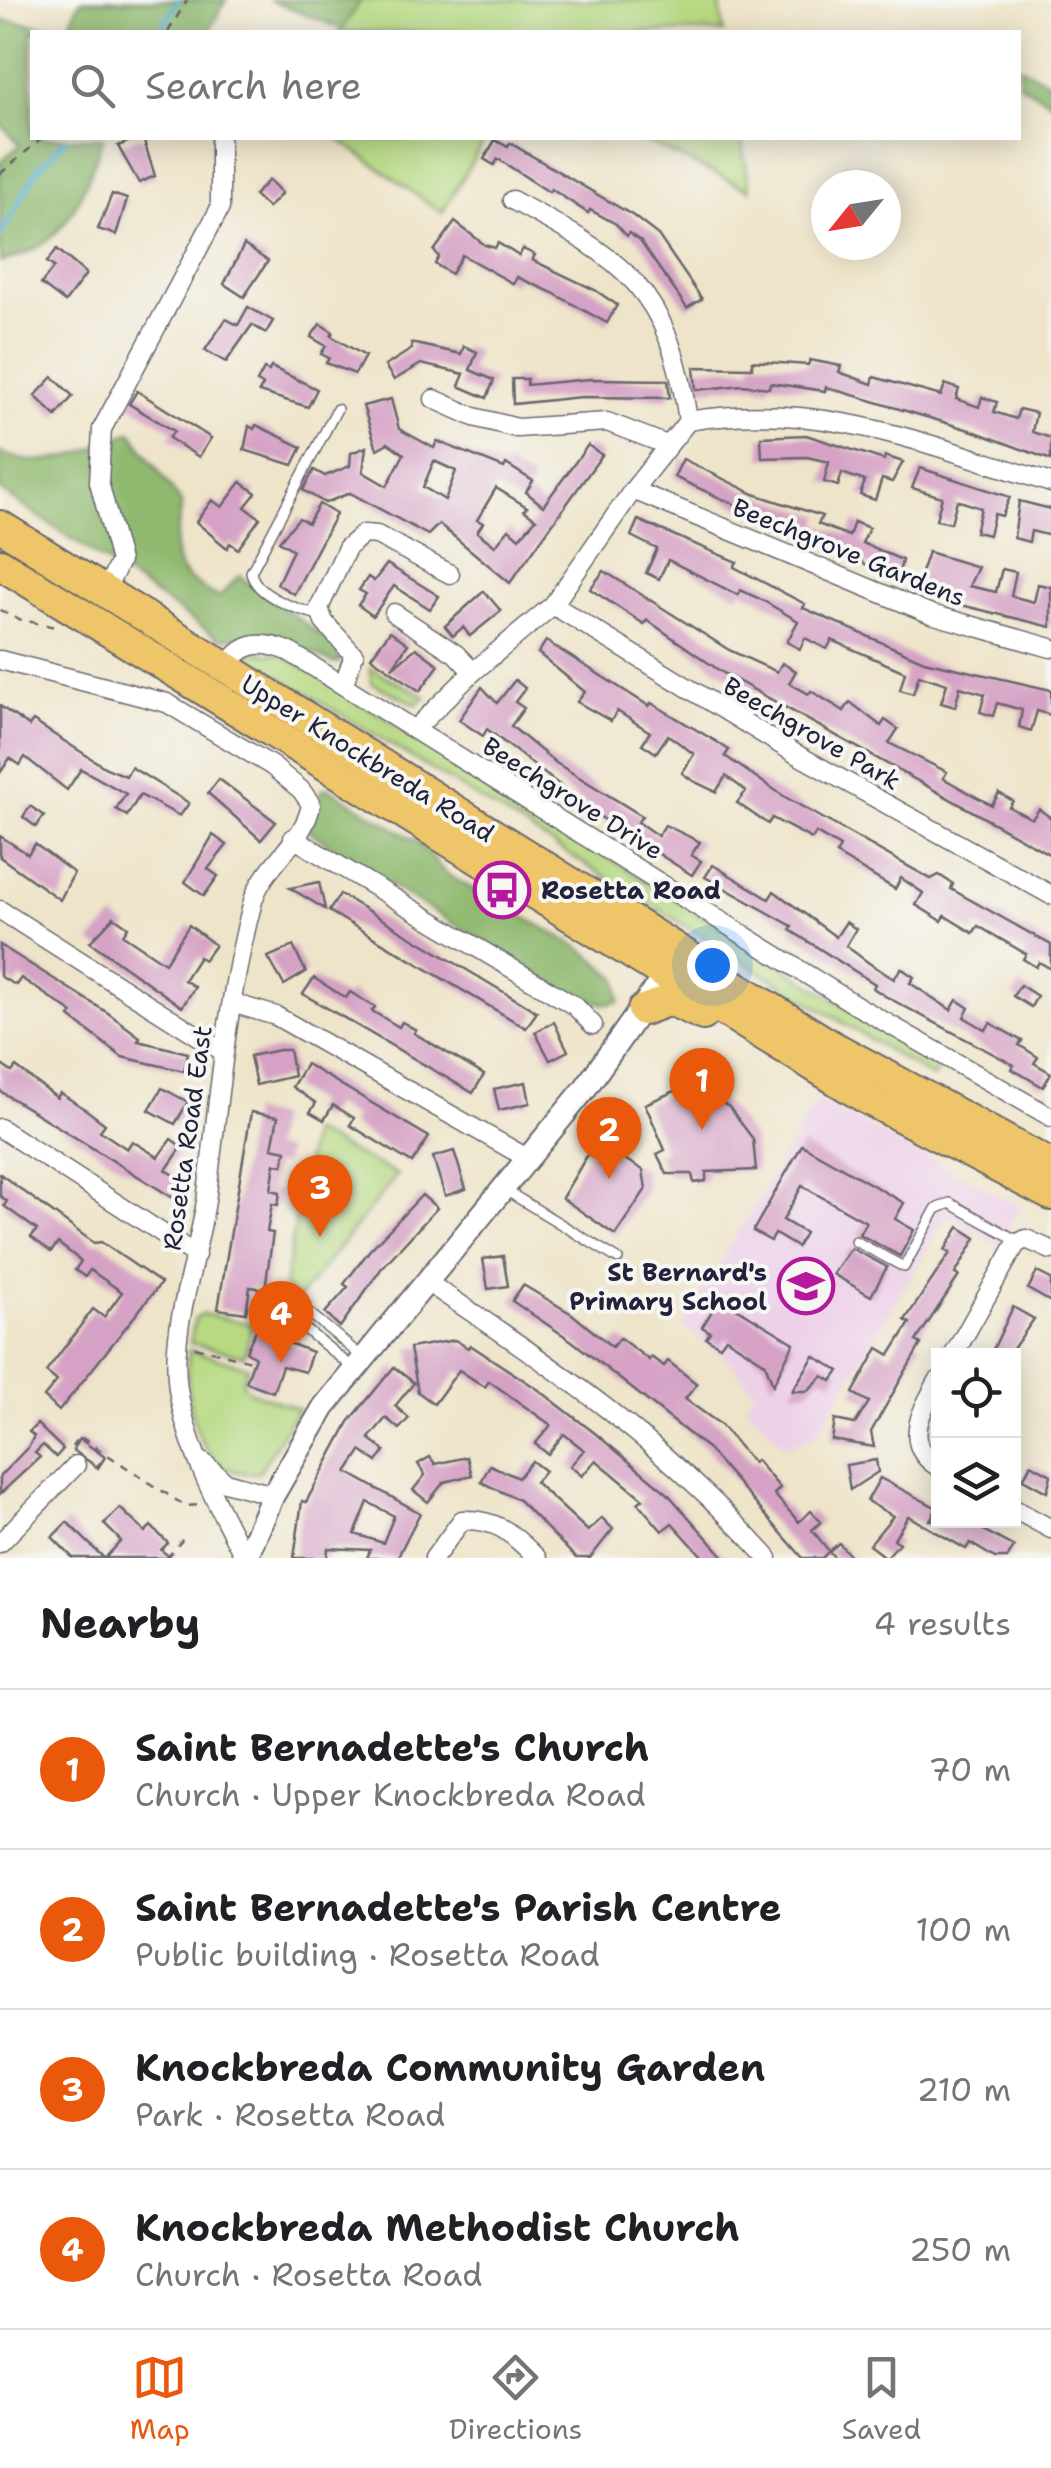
<!DOCTYPE html>
<html lang="en">
<head>
<meta charset="utf-8">
<style>
  body { margin:0; font-family:"Shantell Sans",sans-serif; background:#f2f2f2; color:#202124 }
  .controls { position:absolute; right:30px; bottom:30px; display:grid; overflow:hidden; border-radius:0px; box-shadow:0 5px 25px #0003 }
  .controls button { width:90px; height:90px; display:grid; place-items:center; padding:0; border:0; border-bottom:2px solid #e0e0e0; background:#fff; color:#202124; font:50px sans-serif }
  .compass { position:absolute; left:811px; top:170px; width:90px; height:90px; border-radius:50%; background:#fff; box-shadow:0 5px 25px #0003; rotate:240deg }
  .you { position:absolute; left:712px; top:965px; width:35px; height:35px; margin:-25px; border:8px solid #fff; border-radius:50%; background:#1a73e8; box-shadow:0 0 0 15px #1a73e833 }
  .badge { display:grid; place-items:center; width:65px; height:65px; border-radius:50%; background:#ea580c; color:#fff; font-size:32px; font-weight:700 }
  .pin { position:absolute; translate:-50% -82px; filter:drop-shadow(0 2px 5px #0008) }
  .pin::after { content:''; position:absolute; top:52px; width:35px; height:30px; background:inherit; clip-path:polygon(0 0,100% 0,50% 100%) }
  .list { margin:0; padding:0; list-style:none }
  h2 { display:flex; justify-content:space-between; align-items:center; height:130px; margin:0; padding:0 40px; font-size:42px }
  h2 small { font-size:32px; font-weight:400; color:#757577 }
  .list li { display:grid; grid-template-columns:65px 1fr auto; gap:30px; align-items:center; box-sizing:border-box; height:160px; padding:0 40px; border-top:2px solid #e0e0e0 }
  .list b { display:block; font-size:38px; white-space:nowrap }
  .list p { margin:0; font-size:32px; white-space:nowrap; color:#757577 }
  .list em { font-size:32px; font-style:normal; color:#757577 }
  .icon { flex:none; width:55px; height:55px; fill:none; stroke:currentColor; stroke-width:2; stroke-linecap:round; stroke-linejoin:round }
  .map { position:relative; flex:none; width:1051px; height:1558px; overflow:hidden }
  .search { position:absolute; background:#fff; box-shadow:0 5px 25px #0003; left:30px; right:30px; top:30px; height:110px; display:flex; align-items:center; gap:25px; box-sizing:border-box; padding:0 35px; border-radius:0px; color:#757577; font-size:38px }
  .sheet { height:770px; background:#fff }
  nav { display:flex; justify-content:space-around; align-items:center; box-sizing:border-box; height:140px; border-top:2px solid #e0e0e0; background:#fff; font-size:28px; color:#757577 }
  nav a { display:grid; justify-items:center; gap:5px }
  nav .on { color:#ea580c }
  .map>svg:first-child { display:block }
</style>
</head>
<body>
<div class="map">
<svg width="1051" height="1558" viewBox="0 0 1051 1558">
  <rect width="100%" height="100%" fill="#f6f6f2"/>
  <filter id="ink" filterUnits="userSpaceOnUse"><feTurbulence type="fractalNoise" baseFrequency=".01" numOctaves="2"/><feDisplacementMap in="SourceGraphic" scale="20" xChannelSelector="R" yChannelSelector="G"/><feConvolveMatrix kernelMatrix="1 2 1 2 8 2 1 2 1" color-interpolation-filters="sRGB"/></filter>
  <filter id="wash" filterUnits="userSpaceOnUse"><feTurbulence type="fractalNoise" baseFrequency=".0048" numOctaves="4" result="noise"/><feDisplacementMap in="SourceGraphic" scale="40" xChannelSelector="R" yChannelSelector="G"/><feGaussianBlur stdDeviation="2.25" result="paint"/><feColorMatrix in="noise" values="0 0 0 0 0 0 0 0 0 0 0 0 0 0 0 0 0 1.4 0 .05"/><feComposite in="paint" operator="in"/></filter>
  <g filter="url(#wash)">
    <rect width="100%" height="100%" fill="#eee4c9"/>
    <path fill="#edd1e9" d="M817 1100 1020 1206 1000 1246 947 1215 816 1437 784 1446 745 1405 754 1392 729 1360 683 1326Z"/>
    <g fill="#b6d981" stroke="#6c7e5e" stroke-width="2.5">
      <path d="M361 0H719L724 32H339Z"/>
      <path d="M337 138H486L442 213Z"/>
      <path d="M638 138H741L750 190Z"/>
      <path d="M253 652 284 655 940 1065 933 1078 248 657Z"/>
      <path d="M370 668 426 697 416 704 371 683Z"/>
      <path d="M311 1132 397 1175 298 1299 284 1287Z"/>
      <path d="M202 1314 253 1324 244 1356 190 1343 195 1318Z"/>
      <path d="M189 1350 248 1367 242 1383 249 1391 298 1409 259 1472C195 1483 183 1397 189 1350Z"/>
    </g>
    <g fill="#90b96f" stroke="#596e55" stroke-width="2.5">
      <path d="M80 0H226L208 32H32V138H103C81 197 69 246 0 262V162L20 145 0 123V20L68 29Z"/>
      <path d="M269 0H361L342 29Z"/>
      <path d="M1019 66 1051 83V102L1019 84Z"/>
      <path d="M845 166 869 169 876 185H834Z"/>
      <path d="M131 432 182 504C172 558 167 572 219 597L239 576 340 649V662L333 663 268 633 220 639 0 490V452C44 474 89 451 131 432Z"/>
      <path d="M328 788 419 843 446 874 582 949 617 978 620 1001 608 1004 576 998 363 869 307 829 321 791Z"/>
    </g>
    <g fill="none" stroke-linecap="round" stroke-linejoin="round">
      <g stroke="#53b0d1" stroke-width="5">
        <path d="M159 32 178 0"/>
        <path d="M0 237 36 171 66 138"/>
      </g>
    </g>
    <g id="blocks">
      <g fill="#d5a1c5" fill-rule="evenodd">
        <path d="M137 138H143L155 176 139 183 118 146Z"/>
        <path d="M495 140 508 147 510 143 632 215 658 235 702 299 687 308 640 241 629 233 627 236 616 224 590 210 588 213 551 189 549 192 498 159 494 165 484 159Z"/>
        <path d="M269 180 282 193 268 208 254 195Z"/>
        <path d="M112 194 127 199 116 235 98 229Z"/>
        <path d="M455 222 485 245 495 248 498 243 519 256 523 249 535 255 532 260 595 290 617 305 607 323 553 293 517 277 514 284 462 255 451 274 435 264 439 257 434 251Z"/>
        <path d="M244 245 268 261 244 297 224 284Z"/>
        <path d="M57 249 86 274 65 302 41 284 54 267 47 262Z"/>
        <path d="M248 307 273 321 266 333 252 325 226 362 205 350 226 319 238 325Z"/>
        <path d="M320 324 333 332 331 336 365 356 355 374 326 363 329 358 321 354 326 346 311 337Z"/>
        <path d="M411 343 461 354 464 346 477 352 470 370 494 380 487 398 459 386 464 374 421 364 394 380 385 366 412 349Z"/>
        <path d="M810 360 841 366 839 372 872 384 874 377 941 396 945 384 959 389 956 399 979 407 982 397 997 402 994 412 1016 419 1019 409 1036 413 1032 432 1051 438V460L973 431 826 387 825 391 770 383 769 388 742 385 696 390 694 367 752 368V361L808 365Z"/>
        <path d="M271 367 317 389 308 407 259 392 263 385 257 382 264 369 269 371Z"/>
        <path d="M53 377 73 396 56 416 35 396Z"/>
        <path d="M512 379H527V385L590 379 668 380 670 398 581 397 513 404Z"/>
        <path d="M137 391 211 438 199 457 169 438 174 431 129 404Z"/>
        <path d="M391 399 399 429 434 448 437 441 504 468 506 464 533 481 526 492 543 506 588 445 602 455 510 583 439 524 428 535 350 493 325 503 303 490 314 470 325 476 350 466 351 453 366 447 363 472 387 486 404 454 388 443 377 449 363 406ZM434 461 456 471 445 500 423 487ZM496 488 527 507 524 510 536 519 519 538 509 529 495 546 477 532 483 523 477 520Z"/>
        <path d="M256 425 302 447 293 465 244 450 249 426 254 429Z"/>
        <path d="M806 435 884 460 885 456 903 462 892 482 882 479 875 500 860 495 865 481 842 473 838 486 824 482 829 462 807 457 762 458 761 437Z"/>
        <path d="M683 459 754 494 822 516 818 524 849 536 854 522 869 528 862 543 902 560 898 579 674 477Z"/>
        <path d="M920 468 1010 497 1002 516 994 514 989 535 975 532 981 508 957 500 951 523 936 520 942 497 912 488Z"/>
        <path d="M241 482 256 493 245 507 260 518 238 549 230 543 227 548 196 522 212 500 222 507Z"/>
        <path d="M1019 501 1051 509V536L1031 531 1029 542 1014 538Z"/>
        <path d="M319 504 336 514 294 594 277 584 293 550 279 541 299 518 308 523Z"/>
        <path d="M638 520 737 562 734 567 805 604 803 608 924 661 1051 690V715L1037 711 1031 731 1019 727 1022 710 997 703 993 716 980 712 985 694 960 687 955 707 941 703 947 684 919 675 913 694 900 690 905 672 832 640 827 649 805 638 800 649 787 642 798 621 762 600 741 590 738 595 668 560 659 579 646 573 657 549 631 536Z"/>
        <path d="M928 552 978 567 969 586 996 592 1002 569 1016 572 1011 596 1034 602 1038 584 1051 587V627L953 603 916 587Z"/>
        <path d="M387 564 439 596 430 609 394 586 373 616 358 605 366 594 359 590 368 577 374 581Z"/>
        <path d="M604 571 729 650 777 672 782 663 796 671 789 683 809 694 811 691 844 711 850 702 881 726 885 720 898 729 889 743 947 772 943 778 971 794 992 805 999 793 1013 801 1009 807 1032 819 1039 809 1051 818V855L720 671 647 620 644 624 590 589Z"/>
        <path d="M484 591 501 611 470 636 463 627 453 636 445 626Z"/>
        <path d="M390 631 408 644 392 668 416 648 439 665 420 691 371 657Z"/>
        <path d="M546 641 649 706 651 703 717 742 729 750 725 756 785 797 931 879 939 875 953 884 951 889 1051 945V969L1039 962 1036 967 1023 959 1026 954 978 926 973 933 945 916 942 921 916 905 923 893 901 878 895 889 836 854 840 847 816 833 812 839 772 818 768 824 737 803 746 791 726 776 716 792 693 781 682 773 694 754 668 735 656 753 642 744 650 732 617 711 611 721 577 702 585 692 538 653Z"/>
        <path d="M515 680 525 688 515 702 524 708 511 726 556 763 642 816 638 822 658 836 665 825 700 842 691 855 701 861 692 875 602 818 487 729 483 736 459 720 482 687 497 703Z"/>
        <path d="M0 706 29 726 33 721 106 768 126 776 131 767 189 803 180 816 140 795 127 816 116 809 126 794 81 769 67 790 25 757 20 765 10 758 0 773Z"/>
        <path d="M219 779 276 822 261 840 208 793Z"/>
        <path d="M30 806 44 816 36 827 23 817Z"/>
        <path d="M213 835 227 845 208 869 218 876 204 896 185 882Z"/>
        <path d="M0 836 28 854 35 844 74 873 60 900 0 857Z"/>
        <path d="M713 865 769 899 774 891 836 937 846 922 856 929 846 946 869 963 894 979 901 968 914 977 910 983 951 1010 957 1000 969 1008 964 1017 986 1030 990 1023 1022 1041 1019 1045 1038 1057 1034 1063 1051 1073 1043 1087 1012 1069 1014 1065 885 996 873 988 875 984 790 930 792 926 705 877Z"/>
        <path d="M319 882 325 909 290 888Z"/>
        <path d="M340 894 537 1012 526 1028 329 911Z"/>
        <path d="M114 917 128 927 123 935 165 963 189 925 215 945 204 960 199 957 184 980 195 987 182 1007 90 942Z"/>
        <path d="M0 945 108 1013 140 1037 138 1041 188 1053 184 1071 122 1057 70 1017 73 1013 27 982 21 978 16 985 8 981 0 976Z"/>
        <path d="M293 946 306 972 284 985 268 957Z"/>
        <path d="M314 978 346 998 350 992 375 1007 372 1011 399 1027 402 1022 416 1030 414 1033 484 1075 473 1093 303 994Z"/>
        <path d="M1020 985 1037 996 1031 1007 1013 996Z"/>
        <path d="M554 1022 568 1051 550 1060 535 1032Z"/>
        <path d="M279 1050H289L294 1076 256 1085 250 1056Z"/>
        <path d="M0 1064 12 1072 16 1067 57 1098 60 1093 85 1109 105 1124 100 1131 127 1149 132 1141 158 1157 171 1139 182 1147 166 1170 185 1182 175 1199 0 1091Z"/>
        <path d="M306 1064 429 1137 412 1163 350 1125 354 1118 333 1105 324 1120 310 1112 316 1103 292 1087Z"/>
        <path d="M526 1082 530 1103 499 1110 494 1089Z"/>
        <path d="M162 1088 188 1102 175 1124 149 1110Z"/>
        <path d="M675 1091 710 1096 729 1107 753 1139 756 1170 706 1172V1181L694 1183 692 1174H667L657 1154 665 1150 645 1104Z"/>
        <path d="M251 1112 278 1117 272 1148 286 1151 283 1165 275 1164 271 1190 280 1192 278 1205 272 1204 267 1232 273 1233 265 1289 250 1287 246 1313 218 1309Z"/>
        <path d="M595 1142 643 1170 646 1189 615 1235 562 1198Z"/>
        <path d="M802 1145 904 1203 895 1219 914 1230 900 1256 859 1234 866 1222 802 1186 783 1220 805 1233 797 1247 775 1234 771 1241 753 1231Z"/>
        <path d="M454 1151 466 1189 445 1196 433 1157Z"/>
        <path d="M0 1174 94 1243 101 1242 161 1283 59 1411 44 1397 57 1381 46 1372 93 1309 104 1317 122 1292 90 1270 85 1277 75 1270 81 1261 58 1243 51 1252 31 1237 37 1230 4 1206 7 1201 0 1196Z"/>
        <path d="M422 1195 437 1208 381 1269 340 1327 325 1313 348 1287 344 1284 369 1251Z"/>
        <path d="M959 1227 976 1238 955 1274 959 1276 916 1341 921 1344 871 1432 874 1447 832 1440 835 1420 855 1424 869 1402 853 1393 878 1348 890 1355 910 1323 905 1320 950 1253 945 1250Z"/>
        <path d="M851 1248 887 1267 871 1296 833 1274Z"/>
        <path d="M503 1256 508 1286 488 1289 483 1259Z"/>
        <path d="M1037 1272 1051 1279V1302L1028 1289Z"/>
        <path d="M523 1285 572 1314 612 1347 620 1338 649 1360 651 1357 664 1366 668 1361 697 1384 685 1399 721 1425 753 1463 756 1460 780 1488 774 1494 799 1522 811 1511 821 1522 812 1530 829 1551 839 1543 852 1558H835L829 1551 822 1558H803L707 1448 572 1341 512 1301Z"/>
        <path d="M720 1298 794 1343 773 1385 765 1363 726 1338 720 1346 706 1338 710 1332 702 1327Z"/>
        <path d="M1013 1307 1034 1319 1008 1356H990Z"/>
        <path d="M256 1330 312 1352 305 1372 282 1366 273 1392 246 1382 255 1357 246 1351Z"/>
        <path d="M455 1340 468 1348 470 1345 539 1390 596 1434 667 1493 725 1558H704L672 1523 662 1531 638 1503 643 1499 596 1460 582 1476 570 1466 584 1450 564 1434 548 1454 535 1444 551 1425 489 1381 485 1387 459 1370 434 1404 418 1392 410 1348Z"/>
        <path d="M814 1356 839 1371 832 1381 823 1376 807 1391H792Z"/>
        <path d="M394 1367 414 1383 395 1406 409 1418 399 1429 386 1418 369 1438 385 1451 377 1462 361 1451 347 1472 420 1513 397 1558H367L370 1550 328 1548 327 1558H294L302 1501 306 1502 349 1422ZM368 1502 394 1516 383 1543 355 1534Z"/>
        <path d="M37 1424 63 1449 56 1457 43 1445 35 1453 40 1457 0 1494V1476L29 1446 34 1436 29 1432Z"/>
        <path d="M80 1439 105 1457 98 1468 73 1450Z"/>
        <path d="M430 1457 435 1464 467 1457 472 1475 444 1482 428 1502 413 1490 425 1475 418 1464Z"/>
        <path d="M876 1460 878 1472 850 1490 846 1465Z"/>
        <path d="M532 1461 545 1471 535 1482 588 1531 602 1518 613 1529 590 1558H576L519 1500 481 1482 490 1465 518 1478Z"/>
        <path d="M1031 1464 1051 1475 1047 1492 1023 1479Z"/>
        <path d="M880 1478 937 1508 930 1520H965L1014 1547 1007 1558H995L970 1543 966 1549 908 1516 894 1539 899 1543 886 1558 869 1545 893 1516 867 1501Z"/>
        <path d="M120 1508 145 1532 151 1526 168 1543 161 1550 171 1558H105L121 1541 104 1524Z"/>
        <path d="M67 1522 104 1558H73L52 1537Z"/>
      </g>
    </g>
  </g>
  <g filter="url(#ink)">
    <use href="#blocks" fill-opacity="0" stroke="#69666d" stroke-width="2.5"/>
    <g fill="none" stroke-linecap="round" stroke-linejoin="round">
      <g stroke="#69666d" stroke-width="12">
        <g id="service">
          <path d="M320 615C298 610 255 596 251 572L337 409"/>
          <path d="M505 1190 618 1259"/>
          <path d="M855 1241 904 1267 936 1209 950 1203 1020 1242"/>
          <path d="M290 1292 288 1315 352 1367"/>
          <path d="M289 1296 361 1356"/>
        </g>
      </g>
      <g stroke="#69666d" stroke-width="21">
        <g id="minor">
          <path d="M512 200C624 260 669 287 688 421"/>
          <path d="M434 399 474 417 517 428 607 422 667 445"/>
          <path d="M633 490 931 614 1051 648"/>
          <path d="M104 594 120 561 99 482 102 429 220 208V138"/>
          <path d="M553 605 796 754 1051 895"/>
          <path d="M394 613 456 654 473 672"/>
          <path d="M0 660 167 703 272 766 301 790 311 804C306 841 263 865 253 901 227 998 219 1096 207 1194 199 1257 169 1326 178 1389 187 1449 217 1505 245 1558"/>
          <path d="M226 669C241 642 260 640 288 651L859 1007 1051 1117"/>
          <path d="M344 683 354 655 324 622 319 608 347 548 363 534 377 535 450 574"/>
          <path d="M415 729 473 672 553 605 633 490 688 421C823 399 925 444 1051 483"/>
          <path d="M293 838 575 1006 593 1025"/>
          <path d="M0 910 222 1051"/>
          <path d="M232 1003 276 1016 527 1158"/>
          <path d="M0 1128 196 1255"/>
          <path d="M425 1281C557 1368 661 1440 768 1558"/>
          <path d="M953 1356 1016 1244 1026 1239 1051 1250"/>
          <path d="M938 1381C922 1410 901 1444 938 1467"/>
          <path d="M204 1463 225 1482 273 1495"/>
          <path d="M1014 1509 1051 1529"/>
          <path d="M0 1543 76 1465"/>
          <path d="M434 1558 462 1520C499 1519 512 1534 537 1558"/>
        </g>
      </g>
      <g stroke="#69666d" stroke-width="26">
        <path id="tertiary" d="M246 1558 273 1495 324 1407 584 1090 665 975"/>
      </g>
      <g stroke="#69666d" stroke-width="34">
        <g id="trunk">
          <path d="M0 526 830 1045 1051 1165"/>
          <path d="M0 564 869 1100 1051 1195"/>
          <path d="M643 1010 670 1000 703 1015"/>
        </g>
      </g>
      <g stroke="#69666d" stroke-width="2.5" stroke-dasharray="8 8" stroke-linecap="butt">
        <path d="M168 32 187 0"/>
        <path d="M0 174 42 138"/>
        <path d="M0 610 18 619 55 627"/>
        <circle cx="614" cy="1127" r="15"/>
        <path d="M195 1347 251 1361"/>
        <path d="M72 1447 79 1436 185 1506 201 1505"/>
        <path d="M95 1468 107 1456"/>
        <path d="M167 1558 183 1539"/>
      </g>
      <use href="#service" stroke="#fff" stroke-width="9"/>
      <use href="#minor" stroke="#fff" stroke-width="18"/>
      <use href="#tertiary" stroke="#fff" stroke-width="22"/>
      <use href="#trunk" stroke="#eec569" stroke-width="30"/>
    </g>
  </g>
  <defs>
    <g id="bus-ring" transform="scale(2.875)"><circle r="9.5" fill="#f6f6f2" stroke="#b5179e" stroke-width="1.5"/><path d="M-5-6H5V4H4V6H2V4H-2V6H-4V4H-5ZM-3.5-4V0h7V-4ZM-3.5 1.2v1.5H-2V1.2ZM2 1.2v1.5H3.5V1.2Z" fill="#b5179e"/></g>
    <g id="school-ring" transform="scale(2.875)"><circle r="9.5" fill="#f6f6f2" stroke="#b5179e" stroke-width="1.5"/><path d="M0-5L7-2L0 1L-7-2ZM-4 1L0 2.5L4 1V4Q0 6-4 4Z" fill="#b5179e"/></g>
  </defs>
  <g fill-rule="evenodd">
    <use href="#bus-ring" x="502" y="890"/>
    <use href="#school-ring" x="806" y="1286"/>
  </g>
  <g text-anchor="middle" dominant-baseline="central" stroke-width="8" stroke-linejoin="round" paint-order="stroke">
    <g font-size="25" fill="#22223b" stroke="#f6f6f2">
      <text transform="translate(849 552) rotate(22)">Beechgrove Gardens</text>
      <text transform="translate(812 733) rotate(30)">Beechgrove Park</text>
      <text transform="translate(368 758) rotate(32)">Upper Knockbreda Road</text>
      <text transform="translate(573 798) rotate(32)">Beechgrove Drive</text>
      <text transform="translate(187 1138) rotate(-82)">Rosetta Road East</text>
    </g>
    <g font-size="25" font-weight="bold" fill="#22223b" stroke="#f6f6f2" text-anchor="start">
      <text x="541" y="890">Rosetta Road</text>
      <text x="767" y="1272" text-anchor="end">St Bernard's<tspan x="767" dy="29">Primary School</tspan></text>
    </g>
  </g>
</svg>
<div class="controls">
<button><svg class="icon" aria-label="locate" viewBox="0 0 24 24"><circle cx="12" cy="12" r="6"/><path d="M12 2v4M12 18v4M2 12h4M18 12h4"/></svg></button>
<button><svg class="icon" aria-label="layers" viewBox="0 0 24 24"><path d="M12 4l9 5-9 5-9-5zM3 14l9 5 9-5"/></svg></button>
</div>
<svg class="compass" viewBox="-18 -18 36 36"><path d="M0-13l5 13h-10z" fill="#e53935"/><path d="M0 13l5-13h-10z" fill="#757577"/></svg>
<div class="you"></div>
<div class="pin badge" style="left:702px;top:1130px">1</div>
<div class="pin badge" style="left:609px;top:1179px">2</div>
<div class="pin badge" style="left:320px;top:1237px">3</div>
<div class="pin badge" style="left:281px;top:1363px">4</div>
<div class="search"><svg class="icon" aria-label="search" viewBox="0 0 24 24"><circle cx="10" cy="10" r="6"/><path d="M15 15l6 6"/></svg>Search here</div>
</div>
<section class="sheet">
<h2>Nearby<small>4 results</small></h2>
<ul class="list">
<li><span class="badge">1</span><div><b>Saint Bernadette's Church</b><p>Church · Upper Knockbreda Road</p></div><em>70 m</em></li>
<li><span class="badge">2</span><div><b>Saint Bernadette's Parish Centre</b><p>Public building · Rosetta Road</p></div><em>100 m</em></li>
<li><span class="badge">3</span><div><b>Knockbreda Community Garden</b><p>Park · Rosetta Road</p></div><em>210 m</em></li>
<li><span class="badge">4</span><div><b>Knockbreda Methodist Church</b><p>Church · Rosetta Road</p></div><em>250 m</em></li>
</ul>
</section>
<nav>
<a class="on"><svg class="icon" aria-label="map" viewBox="0 0 24 24"><path d="M3 6l6-2 6 2 6-2v14l-6 2-6-2-6 2zM9 4v14M15 6v14"/></svg>Map</a>
<a><svg class="icon" aria-label="directions" viewBox="0 0 24 24"><path d="M12 3l9 9-9 9-9-9zM9 14v-3h6M13 9l2 2-2 2"/></svg>Directions</a>
<a><svg class="icon" aria-label="saved" viewBox="0 0 24 24"><path d="M7 4h10v16l-5-4-5 4z"/></svg>Saved</a>
</nav>
</body>
</html>
